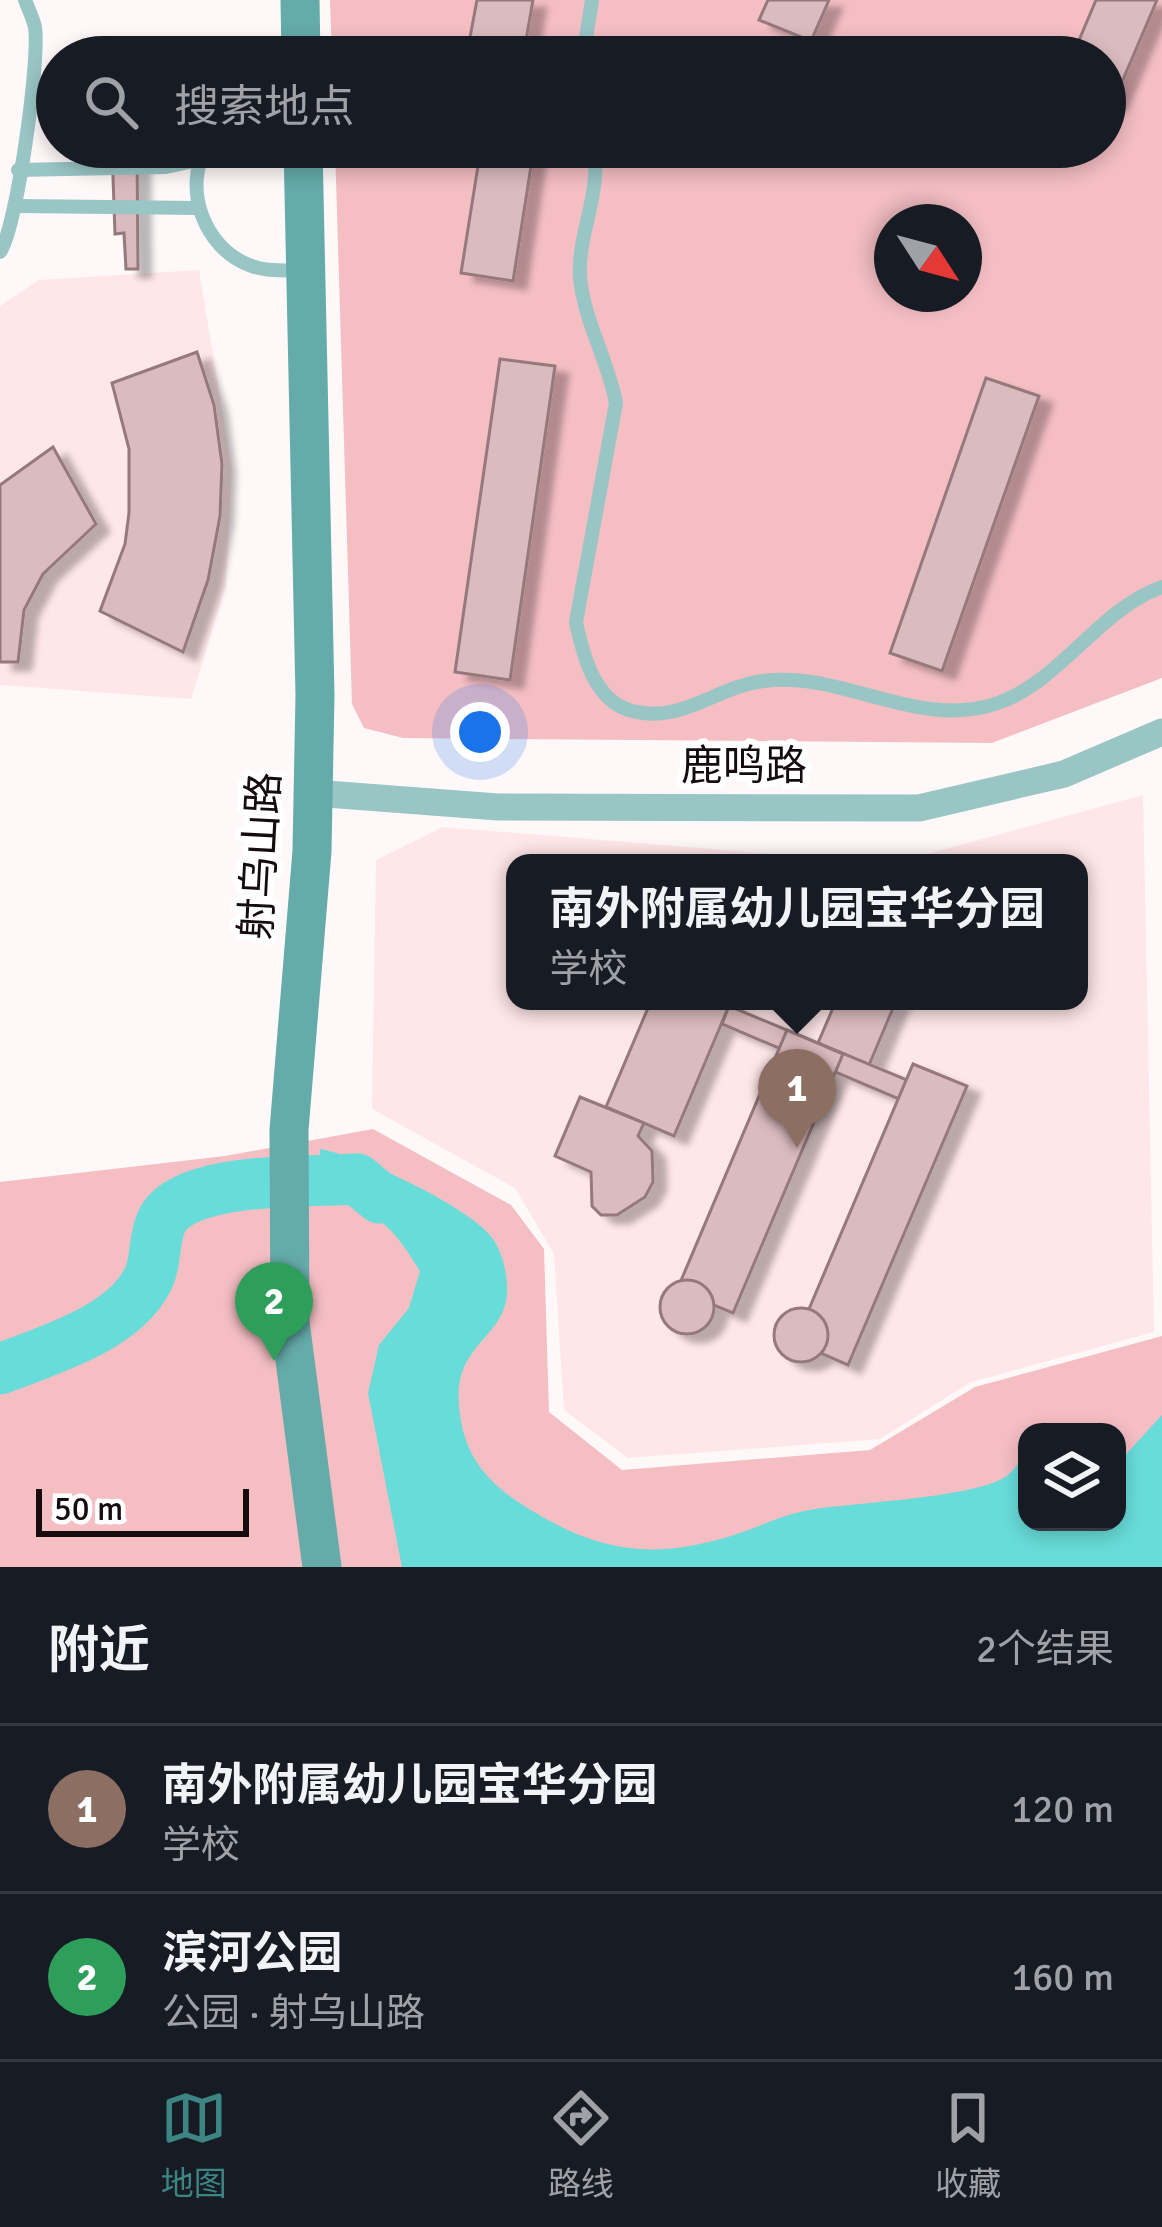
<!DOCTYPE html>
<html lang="zh">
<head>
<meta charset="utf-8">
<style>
  body { margin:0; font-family:Signika,"Noto Sans SC",sans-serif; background:#242831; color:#f1f3f6 }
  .controls { position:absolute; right:36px; bottom:36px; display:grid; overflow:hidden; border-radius:24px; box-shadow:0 6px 18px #0003 }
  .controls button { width:108px; height:108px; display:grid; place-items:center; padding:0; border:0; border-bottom:3px solid #363941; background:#171b24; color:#f1f3f6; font:60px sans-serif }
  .compass { position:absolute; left:874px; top:204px; width:108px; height:108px; border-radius:50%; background:#171b24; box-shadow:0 6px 18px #0003; rotate:126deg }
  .scale { position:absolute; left:36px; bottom:30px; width:213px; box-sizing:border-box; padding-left:12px; border:6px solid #160c0d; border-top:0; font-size:33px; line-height:42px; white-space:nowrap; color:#160c0d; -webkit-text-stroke:9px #fff; paint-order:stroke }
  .you { position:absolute; left:480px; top:732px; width:42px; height:42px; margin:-30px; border:9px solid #fff; border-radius:50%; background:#1a73e8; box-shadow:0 0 0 18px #1a73e833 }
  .badge { display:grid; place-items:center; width:78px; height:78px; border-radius:50%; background:#3d8583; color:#fff; font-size:39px; font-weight:700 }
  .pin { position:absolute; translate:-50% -99px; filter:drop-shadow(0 3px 6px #0008) }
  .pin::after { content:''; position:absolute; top:63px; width:42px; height:36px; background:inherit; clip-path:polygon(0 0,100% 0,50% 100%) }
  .popup { position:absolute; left:506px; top:854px; width:582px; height:156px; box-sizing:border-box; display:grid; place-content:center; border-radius:24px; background:#171b24; filter:drop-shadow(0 3px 9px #0005); font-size:39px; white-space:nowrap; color:#9ea1a6 }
  .popup b { font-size:45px; color:#f1f3f6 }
  .popup::after { content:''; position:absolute; left:50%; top:100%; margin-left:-24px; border:24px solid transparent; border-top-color:#171b24 }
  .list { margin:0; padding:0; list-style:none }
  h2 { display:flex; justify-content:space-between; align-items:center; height:156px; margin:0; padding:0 48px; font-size:51px }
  h2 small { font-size:39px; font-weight:400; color:#9ea1a6 }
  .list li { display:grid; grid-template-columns:78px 1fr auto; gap:36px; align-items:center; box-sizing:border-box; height:168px; padding:0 48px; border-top:3px solid #363941 }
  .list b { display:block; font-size:45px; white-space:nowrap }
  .list p { margin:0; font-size:39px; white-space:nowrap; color:#9ea1a6 }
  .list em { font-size:39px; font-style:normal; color:#9ea1a6 }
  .icon { flex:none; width:66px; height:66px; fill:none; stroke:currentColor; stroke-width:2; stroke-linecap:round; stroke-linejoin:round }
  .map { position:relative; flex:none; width:1162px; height:1567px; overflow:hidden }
  .search { position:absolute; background:#171b24; box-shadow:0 6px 18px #0003; left:36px; right:36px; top:36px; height:132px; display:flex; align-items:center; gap:30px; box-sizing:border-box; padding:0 42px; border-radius:66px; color:#9ea1a6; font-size:45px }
  .sheet { height:492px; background:#171b24 }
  nav { display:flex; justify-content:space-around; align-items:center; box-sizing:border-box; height:168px; border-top:3px solid #363941; background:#171b24; font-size:33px; color:#9ea1a6 }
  nav a { display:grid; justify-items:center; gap:6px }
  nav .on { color:#3d8583 }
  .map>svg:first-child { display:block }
</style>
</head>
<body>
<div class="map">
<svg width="1162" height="1567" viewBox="0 0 1162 1567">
  <defs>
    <filter id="shadow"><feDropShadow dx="13" dy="8" stdDeviation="3" flood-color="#0004"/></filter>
  </defs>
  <rect width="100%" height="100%" fill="#fff8f9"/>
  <g fill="#ffe6e8">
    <path d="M199 270 232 469 226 586 191 699 0 685V306L39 280Z"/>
    <path d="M1143 795 1154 1332 971 1382 880 1439 628 1458 564 1410 554 1254 515 1188 372 1109 376 860 443 827 885 863H515V1001H1079V863H894Z"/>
  </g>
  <g fill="#f4bec3" fill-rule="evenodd">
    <path d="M330 0H1162V678L992 743 403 738 364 728 352 704 335 147H1105V57H332ZM892 222H964V294H892Z"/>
    <path d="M373 1129 511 1205 544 1249 549 1412 622 1470 870 1450 975 1387 1162 1336V1567H0V1182L225 1156ZM1027 1432H1117V1522H1027Z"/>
  </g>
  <path fill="#68dcd9" d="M320 1149C361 1156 461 1203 489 1234 501 1248 506 1268 507 1285 510 1339 453 1340 459 1406 463 1455 486 1482 526 1507 597 1552 652 1561 734 1535 757 1528 780 1516 804 1511 847 1502 981 1499 1009 1474 1016 1468 1021 1459 1027 1454V1522H1117V1464L1162 1415V1567H402L368 1393 379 1345 409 1308 420 1271C391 1223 375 1210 321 1195Z"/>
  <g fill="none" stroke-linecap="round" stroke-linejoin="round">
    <path stroke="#68dcd9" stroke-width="51" d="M0 1369C48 1350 122 1329 147 1281 159 1260 151 1228 169 1211 204 1177 309 1182 357 1179L380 1198"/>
  </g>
  <g fill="#dabbbe" stroke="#95797b" stroke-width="3" filter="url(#shadow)">
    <path d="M477 0H533L523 57 467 53Z"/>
    <path d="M768 0H829L811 41 759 20Z"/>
    <path d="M1096 0H1157L1113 103 1105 100V57H1072Z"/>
    <path d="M481 147H534L513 281 461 273Z"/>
    <path d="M137 148 138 269H126L124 233 115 234 112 149Z"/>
    <path d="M197 352 214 405 222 464 220 516 208 580 183 652 100 611 125 544 129 513V449L112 383Z"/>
    <path d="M500 359 555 366 510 680 455 672Z"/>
    <path d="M986 378 1039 396 942 671 890 653Z"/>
    <path d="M53 447 96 524 43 574 24 610 18 662H0V485Z"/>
    <path d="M651 1001H731L674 1136 606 1107Z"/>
    <path d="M836 1001H896L869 1065 818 1043Z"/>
    <path d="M729 1006 907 1080 899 1099 722 1024Z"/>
    <path d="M787 1030 843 1054 733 1313 677 1290Z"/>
    <path d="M913 1064 967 1086 848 1365 795 1342Z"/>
    <path d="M580 1097 644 1123 638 1136 652 1151 653 1182 645 1197 617 1215H601L592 1206 591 1172 555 1156Z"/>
    <circle cx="687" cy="1307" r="27"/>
    <circle cx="801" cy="1335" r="27"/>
  </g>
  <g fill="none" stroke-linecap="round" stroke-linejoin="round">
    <g stroke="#99c5c4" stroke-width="14">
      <path d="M583 57 592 0"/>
      <path d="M207 147C182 187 204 248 249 265 266 272 286 270 305 271"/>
      <path d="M593 147C603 190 577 235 580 277 584 321 608 360 616 403L576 622C583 655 594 701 632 711 682 724 716 687 763 681 842 670 918 731 998 703 1061 681 1099 609 1162 587"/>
      <path d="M18 170 166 167 199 160"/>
      <path d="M17 206 198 208"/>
      <path d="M0 252C17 226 40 60 35 27 33 18 28 8 25 0"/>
    </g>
    <path stroke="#99c5c4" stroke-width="27" d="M313 793 498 807 919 808 1064 774 1162 732"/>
    <g stroke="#64aba9" stroke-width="39">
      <path d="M300 0 301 57"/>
      <path d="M303 147 315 695 312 851 289 1130 290 1322 322 1567"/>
    </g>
  </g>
  <g text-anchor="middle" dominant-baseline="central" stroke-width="12" stroke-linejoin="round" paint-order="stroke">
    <g font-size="42" fill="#160c0d" stroke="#fff">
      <text x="744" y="766">鹿鸣路</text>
      <text transform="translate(261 856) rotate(-87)">射乌山路</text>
    </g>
  </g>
</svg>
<div class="controls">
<button><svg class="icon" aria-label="layers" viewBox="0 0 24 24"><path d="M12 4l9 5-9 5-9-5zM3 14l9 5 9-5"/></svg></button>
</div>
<svg class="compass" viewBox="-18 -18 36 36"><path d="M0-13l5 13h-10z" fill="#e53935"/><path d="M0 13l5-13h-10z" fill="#9ea1a6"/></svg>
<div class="scale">50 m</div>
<div class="you"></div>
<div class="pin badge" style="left:797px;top:1148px;background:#8d6e63">1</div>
<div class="popup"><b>南外附属幼儿园宝华分园</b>学校</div>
<div class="pin badge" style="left:274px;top:1361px;background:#2e9e5b">2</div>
<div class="search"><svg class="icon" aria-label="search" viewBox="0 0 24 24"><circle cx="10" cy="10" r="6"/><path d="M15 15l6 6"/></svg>搜索地点</div>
</div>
<section class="sheet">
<h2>附近<small>2个结果</small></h2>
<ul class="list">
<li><span class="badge" style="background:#8d6e63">1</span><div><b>南外附属幼儿园宝华分园</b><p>学校</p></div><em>120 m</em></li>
<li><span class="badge" style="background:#2e9e5b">2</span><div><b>滨河公园</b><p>公园 · 射乌山路</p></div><em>160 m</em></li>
</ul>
</section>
<nav>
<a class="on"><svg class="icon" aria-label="map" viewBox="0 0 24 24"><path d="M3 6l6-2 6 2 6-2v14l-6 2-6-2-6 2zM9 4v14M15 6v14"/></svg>地图</a>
<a><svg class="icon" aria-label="directions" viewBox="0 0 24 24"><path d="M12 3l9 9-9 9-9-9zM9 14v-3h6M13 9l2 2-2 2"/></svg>路线</a>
<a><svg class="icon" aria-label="saved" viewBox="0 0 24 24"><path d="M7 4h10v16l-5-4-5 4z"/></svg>收藏</a>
</nav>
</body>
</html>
